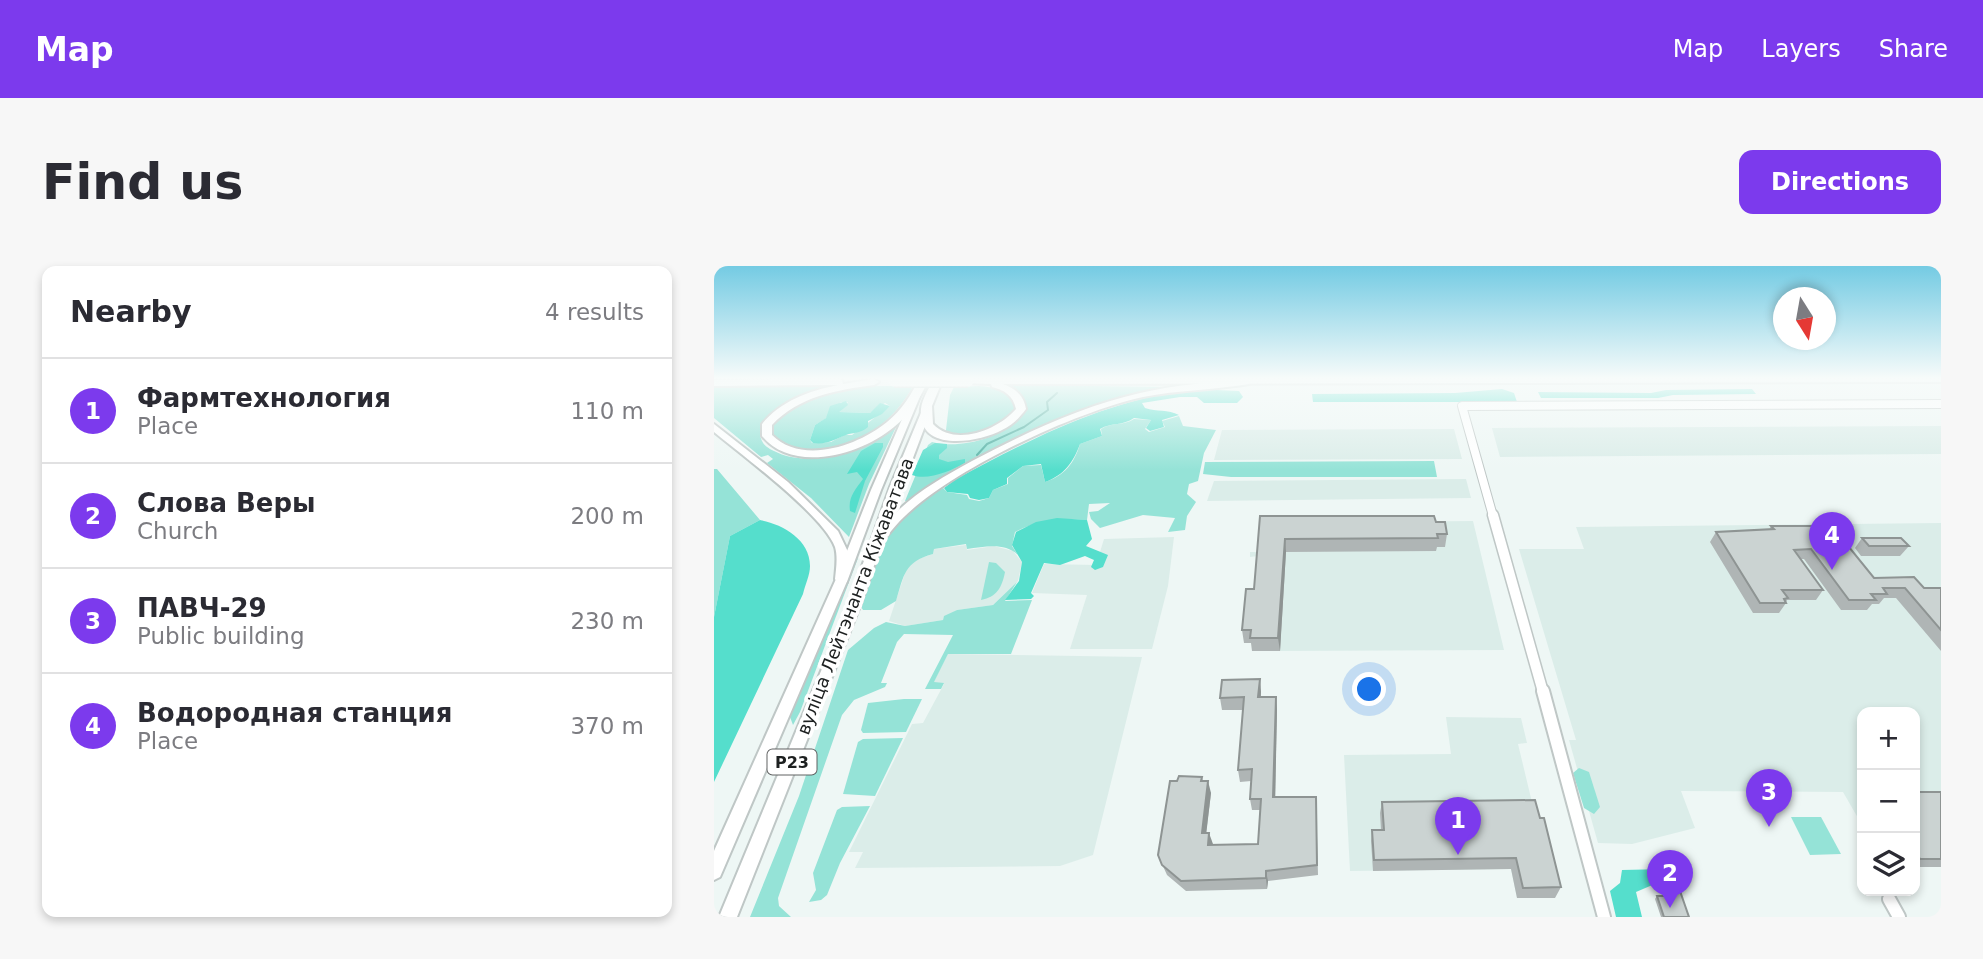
<!DOCTYPE html>
<html lang="en">
<head>
<meta charset="utf-8">
<style>
  body { margin:0; font-family:"DejaVu Sans",sans-serif; background:#f7f7f7; color:#2b2b33 }
  .controls { position:absolute; right:21px; bottom:21px; display:grid; overflow:hidden; border-radius:14px; box-shadow:0 4px 10px #0003 }
  .controls button { width:63px; height:63px; display:grid; place-items:center; padding:0; border:0; border-bottom:2px solid #e1e1e2; background:#fff; color:#2b2b33; font:35px sans-serif }
  .compass { position:absolute; left:1059px; top:21px; width:63px; height:63px; border-radius:50%; background:#fff; box-shadow:0 4px 10px #0003; rotate:169deg }
  .you { position:absolute; left:656px; top:424px; width:24px; height:24px; margin:-18px; border:5px solid #fff; border-radius:50%; background:#1a73e8; box-shadow:0 0 0 10px #1a73e833 }
  .badge { display:grid; place-items:center; width:46px; height:46px; border-radius:50%; background:#7c3aed; color:#fff; font-size:23px; font-weight:700 }
  .pin { position:absolute; translate:-50% -58px; filter:drop-shadow(0 2px 4px #0008) }
  .pin::after { content:''; position:absolute; top:37px; width:24px; height:21px; background:inherit; clip-path:polygon(0 0,100% 0,50% 100%) }
  .list { margin:0; padding:0; list-style:none }
  h2 { display:flex; justify-content:space-between; align-items:center; height:91px; margin:0; padding:0 28px; font-size:30px }
  h2 small { font-size:23px; font-weight:400; color:#7c7c81 }
  .list li { display:grid; grid-template-columns:46px 1fr auto; gap:21px; align-items:center; box-sizing:border-box; height:105px; padding:0 28px; border-top:2px solid #e1e1e2 }
  .list b { display:block; font-size:26px; white-space:nowrap }
  .list p { margin:0; font-size:23px; white-space:nowrap; color:#7c7c81 }
  .list em { font-size:23px; font-style:normal; color:#7c7c81 }
  .icon { flex:none; width:38px; height:38px; fill:none; stroke:currentColor; stroke-width:2; stroke-linecap:round; stroke-linejoin:round }
  .map { position:relative; flex:none; width:1227px; height:651px; overflow:hidden; border-radius:14px }
  header { display:flex; align-items:center; gap:42px; box-sizing:border-box; height:98px; padding:0 35px; background:#7c3aed; color:#fff }
  header strong { font-size:33px }
  nav { display:flex; gap:38px; margin-inline-start:auto; font-size:24px }
  .intro { display:flex; align-items:center; justify-content:space-between; box-sizing:border-box; height:168px; padding:0 42px }
  h1 { margin:0; font-size:49px }
  .button { padding:18px 32px; border-radius:14px; background:#7c3aed; color:#fff; font-size:24px; font-weight:700 }
  main { display:flex; gap:42px; padding:0 42px }
  aside { flex:1; background:#fff; border-radius:14px; box-shadow:0 4px 10px #0003 }
  .map>svg:first-child { display:block }
</style>
</head>
<body>
<header>
<strong>Map</strong>
<nav><a>Map</a><a>Layers</a><a>Share</a></nav>
</header>
<div class="intro"><h1>Find us</h1><a class="button">Directions</a></div>
<main>
<aside>
<h2>Nearby<small>4 results</small></h2>
<ul class="list">
<li><span class="badge">1</span><div><b>Фармтехнология</b><p>Place</p></div><em>110 m</em></li>
<li><span class="badge">2</span><div><b>Слова Веры</b><p>Church</p></div><em>200 m</em></li>
<li><span class="badge">3</span><div><b>ПАВЧ-29</b><p>Public building</p></div><em>230 m</em></li>
<li><span class="badge">4</span><div><b>Водородная станция</b><p>Place</p></div><em>370 m</em></li>
</ul>
</aside>
<div class="map">
<svg width="1227" height="651" viewBox="0 0 1227 651">
  <rect width="100%" height="100%" fill="#eef7f5"/>
  <g fill="#dbede9">
    <path d="M1227 160V188L786 191 778 162Z"/>
    <path d="M740 163 748 193 500 194 508 164Z"/>
    <path d="M752 213 757 232 493 235 500 215Z"/>
    <path d="M759 255 790 384 538 385 539 377H530L534 336H541L544 290 536 291V286H545L547 257Z"/>
    <path d="M1227 257V601H1201V446H1148V559L1129 526 967 525 981 562 918 578 884 577 855 474H862L805 283H870L862 261Z"/>
    <path d="M460 271 454 320 438 383H356L373 329 318 327 330 298 382 299 390 273Z"/>
    <path d="M252 279 253 284 280 280 299 285 308 296 304 315 279 339 243 344 230 351 229 354 191 360 175 355 193 301 201 294 219 288 220 283Z"/>
    <path d="M234 388 428 391 379 589 346 600 141 602 149 586H135L198 458 209 457 230 418 219 417Z"/>
    <path d="M732 451 807 452 813 477 804 478 841 632H803L797 603 636 605 630 489 737 488Z"/>
  </g>
  <g fill="#95e3d7" fill-rule="evenodd">
    <path d="M298 119 455 121 401 134 329 161 195 236 191 235 214 179 218 176C247 184 295 171 311 144L308 132 297 120Z"/>
    <path d="M117 120C92 129 51 139 46 169 48 178 52 181 60 185 99 205 150 181 183 159L155 218 135 271 97 232 53 197 59 193 54 189 47 191 0 152V121Z"/>
    <path d="M139 120H199C174 168 108 207 59 171 54 138 116 126 139 120ZM127 136H134L124 146 156 147 171 137 176 140 138 169H130L117 176 98 177 96 174 101 159 111 153Z"/>
    <path d="M265 120C282 121 294 125 302 140L300 148C276 165 257 171 227 167L232 164 236 129 240 121Z"/>
    <path d="M465 150 469 160 502 164 490 187 484 215 475 218 473 228 482 236 473 250 471 264 454 266 461 252 429 249 386 262 377 253 375 246 384 245 396 237 375 238 373 254C345 252 326 253 301 266L298 280 304 289C290 276 271 281 253 283L252 278 220 283 219 288C190 296 190 309 182 335L167 344H149L146 339C168 275 171 260 229 222L233 226 253 229 255 233 265 235 275 232 279 224 294 218V212L309 200 327 199 331 216C350 210 360 198 366 178L388 170 387 163C398 156 409 160 420 153L437 154 431 163 435 166 451 161 448 155Z"/>
    <path d="M720 195 723 211H517L489 208 491 196Z"/>
    <path d="M0 203H3L46 254 16 270 0 351Z"/>
    <path d="M144 292 86 446 79 459 76 451 140 295Z"/>
    <path d="M275 296 282 297 291 306C288 321 283 331 267 334Z"/>
    <path d="M303 316 291 335 318 334 297 388H234L220 416 230 417 227 423H211L239 369 190 368 183 376 167 417H173L171 421 140 434 128 449 64 632 65 640 77 651H36L85 530 134 384 160 362 172 356 191 360 229 354 230 350 243 344 279 339Z"/>
    <path d="M190 433H208L192 466 149 467 147 464 154 437Z"/>
    <path d="M189 472 161 530 129 528 144 476 149 473Z"/>
    <path d="M865 502 875 506 886 541 880 548 870 542 859 507Z"/>
    <path d="M156 540 126 597 113 629 107 634 95 636 102 624 99 607 123 544 128 541Z"/>
    <path d="M1077 551H1107L1127 588 1096 589Z"/>
  </g>
  <g fill="#55decc">
    <path d="M479 123 525 125 529 131 523 137H490L483 131H466L428 137 431 142C443 146 454 143 465 149L448 154 450 161 436 165 432 162 437 154 420 152C409 160 398 156 386 163L388 170 366 178C359 197 350 209 331 216L327 198 309 200 293 212V218L279 224 275 232 265 234 256 232 254 228 233 226 230 222 242 213C323 170 388 136 479 123Z"/>
    <path d="M788 123 800 127 803 136H599L598 128 741 127Z"/>
    <path d="M1038 123 1042 128 959 129 944 132H827L824 126 937 127 952 124Z"/>
    <path d="M132 135 134 139 125 146 156 147 166 137 176 140 168 148 154 155V161C146 168 140 166 132 169 121 173 113 179 99 177L96 174 101 159 112 152 116 140Z"/>
    <path d="M161 177H169V181L151 215 141 247 136 245C134 231 141 224 149 213L143 206 133 208 147 185Z"/>
    <path d="M221 177 233 178V182L225 189V193L234 196 251 193V197C236 205 214 215 198 209L209 184Z"/>
    <path d="M343 252 373 254 378 273 372 280 394 289 389 301 381 304 377 301 380 294 371 290 346 299 330 297 317 327 320 330 317 333 291 334 305 315 308 296 298 279 302 266 322 256Z"/>
    <path d="M46 254C68 258 96 273 96 300 96 309 91 319 89 328L0 516V351L16 270Z"/>
    <path d="M953 603 957 611 922 626 928 651H902L896 625 906 617 908 604Z"/>
  </g>
  <g fill="none" stroke-linecap="round" stroke-linejoin="round">
    <path stroke="#51b0a3" stroke-width="2" d="M263 189 273 178 310 161 334 144 333 136 343 127"/>
    <g stroke="#bfc7c6" stroke-width="10">
      <path id="minor-far2" d="M779 250 748 140 1227 138"/>
    </g>
    <g stroke="#bfc7c6" stroke-width="13">
      <path id="minor-far1" d="M779 249 829 426"/>
    </g>
    <g stroke="#bfc7c6" stroke-width="16">
      <g id="minor">
        <path d="M829 425 890 651"/>
        <path d="M1175 633 1185 651"/>
      </g>
    </g>
    <g stroke="#bfc7c6" stroke-width="4">
      <g id="major">
        <path d="M532 113 535 114V118C500 124 464 124 429 131 361 146 241 202 191 250 184 256 179 263 173 270L170 271 146 340 23 651H5L134 340 176 221 209 142H215L217 144 176 253C198 228 229 211 258 195 311 167 368 140 426 127 461 119 497 116 532 113Z"/>
        <path d="M203 125 207 128 167 224 134 313 6 611 0 614V585L122 313 157 224 199 128Z"/>
      </g>
    </g>
    <g stroke="#bfc7c6" stroke-width="4">
      <g id="highway">
        <path d="M125 113 128 114 129 118 160 113 165 116 160 119C123 124 85 130 58 159V169C88 199 144 180 173 156 188 144 197 129 205 113H215C207 131 196 148 180 161 147 189 79 208 48 170V158C67 135 94 125 124 119L0 120V114Z"/>
        <path d="M219 113H229L218 140 219 158C241 181 284 164 302 143 299 129 290 124 278 121L277 118 251 117 249 115 252 113H1227V116L289 118C301 122 310 130 312 143 305 152 299 159 288 164 264 177 203 187 207 143 208 133 215 123 219 113Z"/>
        <path d="M0 158 74 216 124 265 135 288 133 316H123L121 313C122 303 124 291 121 281 109 249 29 190 0 166Z"/>
      </g>
    </g>
    <use href="#minor-far2" stroke="#fff" stroke-width="8"/>
    <use href="#minor-far1" stroke="#fff" stroke-width="10"/>
    <use href="#minor" stroke="#fff" stroke-width="12"/>
    <use href="#major" fill="#fff" fill-rule="evenodd"/>
    <use href="#highway" fill="#fff" fill-rule="evenodd"/>
    <g stroke="#bfc7c6" stroke-width="14" stroke-linecap="butt">
      <path id="highway-bridge" d="M180 115H254"/>
    </g>
    <use href="#highway-bridge" stroke="#fff" stroke-width="11"/>
  </g>
  <g fill="#afb5b5">
    <path d="M546 250 722 256 733 268 731 281H723L722 285 572 286 566 385H538L537 377H530L528 364 540 323Z"/>
    <path d="M1057 260 1160 312 1210 322H1227V385L1182 332H1170L1165 338H1158L1153 344H1127L1090 293H1087L1109 324 1102 334H1073L1072 337 1065 347H1039L996 276 1002 266 1055 264Z"/>
    <path d="M1148 272 1195 280 1186 290H1147L1141 282Z"/>
    <path d="M546 413 547 431H562L563 443 561 531H602L604 609 554 615 553 623 472 625 453 609 444 589 463 515 488 511 489 515 497 527 492 567 498 579 544 578 546 544H538L536 533 537 515 526 516 524 504 529 444H508L506 432Z"/>
    <rect x="1201" y="526" width="26" height="75"/>
    <path d="M668 536 826 552 847 621 841 632H803L797 603 659 605 657 575 658 564H667L666 547Z"/>
    <path d="M953 625 975 651H947L941 633 943 630H951L950 627Z"/>
  </g>
  <g fill="#8e9493">
    <path d="M571 273 572 286 566 385 564 372Z"/>
    <path d="M546 413 547 426 546 444 544 431Z"/>
    <path d="M562 431 563 443 561 543 559 531Z"/>
    <path d="M494 515 497 527 491 578 488 567Z"/>
    <path d="M495 567 499 578 497 589 494 579Z"/>
    <path d="M552 605 554 615 553 623 552 612Z"/>
  </g>
  <g fill="#cbd3d2" stroke="#8e9493" stroke-width="2">
    <path d="M546 250H720L722 256H731L733 268H723L724 272 571 273 564 372H536L537 364H528L532 323H540Z"/>
    <path d="M1057 260H1118L1160 312 1200 311 1210 322H1227V364L1191 322H1169L1173 328H1157L1162 334H1135L1097 283 1080 284 1109 324H1068L1074 332 1070 333 1072 337H1046L1002 266 1060 263Z"/>
    <path d="M1148 272H1187L1195 280H1155Z"/>
    <path d="M546 413 544 431H562L559 531H602L603 599 552 605V612L467 615 448 599 444 589 456 515H463L465 510 488 511 487 515H494L488 567H495L494 579 544 578 547 533H536L538 503 524 504 530 431 506 432 508 414Z"/>
    <path d="M1201 526H1227V593H1206L1201 585Z"/>
    <path d="M821 534 826 552H830L847 621 809 622 802 592 660 594 658 564H670L668 536Z"/>
    <path d="M953 625H966L975 651H950L943 630H954Z"/>
  </g>
  <linearGradient id="sky" x2="0" y2="1"><stop stop-color="#74cbe3"/><stop offset="0.55" stop-color="#f7fbfa"/><stop offset="1" stop-color="#f7fbfa" stop-opacity="0"/></linearGradient>
  <rect width="1227" height="204" fill="url(#sky)"/>
  <g text-anchor="middle" dominant-baseline="central" stroke-width="7" stroke-linejoin="round" paint-order="stroke">
    <rect fill="#fff" stroke="#616363" stroke-width="2" x="53.5" y="483.5" width="49" height="25" rx="5"/>
    <g font-size="16" font-weight="bold" fill="#1d2020">
      <text x="78" y="496">Р23</text>
    </g>
    <g font-size="18" fill="#1d2020" stroke="#fff">
      <text transform="translate(141 330) rotate(-69)">вуліца Лейтэнанта Кіжаватава</text>
    </g>
  </g>
</svg>
<div class="controls">
<button>+</button>
<button>−</button>
<button><svg class="icon" aria-label="layers" viewBox="0 0 24 24"><path d="M12 4l9 5-9 5-9-5zM3 14l9 5 9-5"/></svg></button>
</div>
<svg class="compass" viewBox="-18 -18 36 36"><path d="M0-13l5 13h-10z" fill="#e53935"/><path d="M0 13l5-13h-10z" fill="#7c7c81"/></svg>
<div class="you"></div>
<div class="pin badge" style="left:744px;top:589px">1</div>
<div class="pin badge" style="left:956px;top:642px">2</div>
<div class="pin badge" style="left:1055px;top:561px">3</div>
<div class="pin badge" style="left:1118px;top:304px">4</div>
</div>
</main>
</body>
</html>
